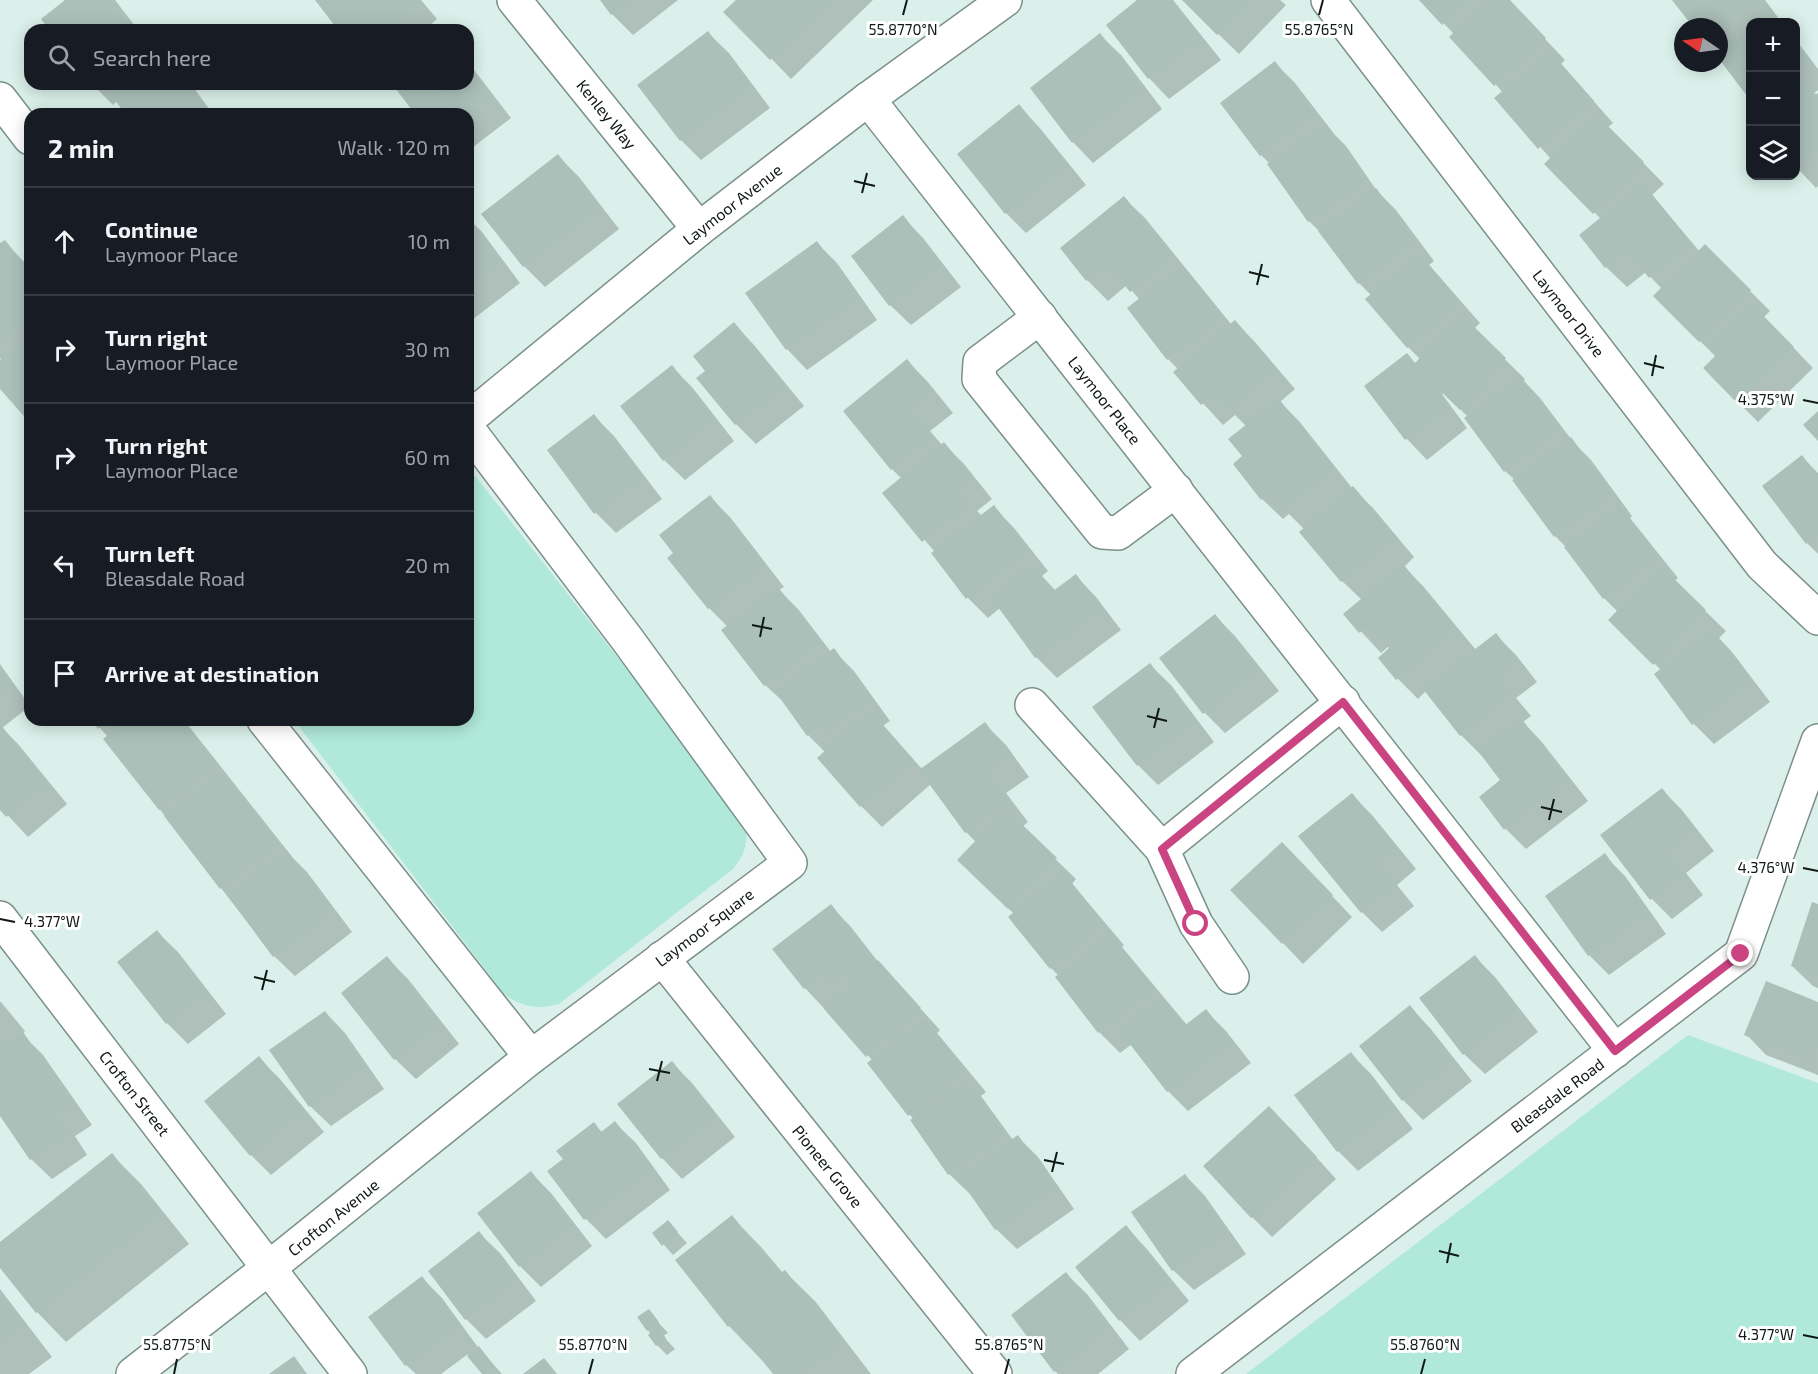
<!DOCTYPE html>
<html lang="en">
<head>
<meta charset="utf-8">
<style>
  body { margin:0; font-family:"Exo 2",sans-serif; background:#20242c; color:#f1f3f6 }
  .controls { position:absolute; right:18px; top:18px; display:grid; overflow:hidden; border-radius:12px; box-shadow:0 3px 15px #0003 }
  .controls button { width:54px; height:54px; display:grid; place-items:center; padding:0; border:0; border-bottom:2px solid #363941; background:#171b24; color:#f1f3f6; font:30px sans-serif }
  .compass { position:absolute; left:1674px; top:18px; width:54px; height:54px; border-radius:50%; background:#171b24; box-shadow:0 3px 15px #0003; rotate:283deg }
  .stop { position:absolute; width:18px; height:18px; margin:-14px; border:4px solid #cb4482; border-radius:50%; background:#fff }
  .stop.end { background:#cb4482; border-color:#fff; box-shadow:0 2px 6px #0008 }
  .list { margin:0; padding:0; list-style:none }
  h2 { display:flex; justify-content:space-between; align-items:center; height:78px; margin:0; padding:0 24px; font-size:26px }
  h2 small { font-size:20px; font-weight:400; color:#9ea1a6 }
  .list li { display:grid; grid-template-columns:39px 1fr auto; gap:18px; align-items:center; box-sizing:border-box; height:108px; padding:0 24px; border-top:2px solid #363941 }
  .list b { display:block; font-size:22px; white-space:nowrap }
  .list p { margin:0; font-size:20px; white-space:nowrap; color:#9ea1a6 }
  .list em { font-size:20px; font-style:normal; color:#9ea1a6 }
  .icon { flex:none; width:33px; height:33px; fill:none; stroke:currentColor; stroke-width:2; stroke-linecap:round; stroke-linejoin:round }
  .map { position:relative; flex:none; width:1818px; height:1374px; overflow:hidden }
  .search { position:absolute; background:#171b24; box-shadow:0 3px 15px #0003; left:24px; top:24px; width:450px; height:66px; display:flex; align-items:center; gap:15px; box-sizing:border-box; padding:0 21px; border-radius:18px; color:#9ea1a6; font-size:22px }
  .panel { position:absolute; background:#171b24; box-shadow:0 3px 15px #0003; left:24px; top:108px; width:450px; height:618px; border-radius:18px }
  .map>svg:first-child { display:block }
</style>
</head>
<body>
<div class="map">
<svg width="1818" height="1374" viewBox="0 0 1818 1374">
  <rect width="100%" height="100%" fill="#dbf0ea"/>
  <g fill="#b0e9d9">
    <path d="M468 472 476 477 742 816C750 837 747 852 733 869L559 1004C538 1010 521 1007 504 994L294 720H468Z"/>
    <path d="M1688 1035 1818 1083V1374H1246Z"/>
  </g>
  <g fill="#0003">
    <path d="M68 0H115L138 30H51Z"/>
    <path d="M317 0H421L437 19 428 27 430 30H340Z"/>
    <path d="M602 0H678L633 35 612 14Z"/>
    <path d="M738 0H873L791 79 726 12Z"/>
    <path d="M1140 0H1173L1221 60 1169 99 1149 78 1108 25Z"/>
    <path d="M1183 0H1280L1286 5 1239 54Z"/>
    <path d="M1421 0H1511L1509 1 1565 60 1561 64 1613 123 1608 127 1664 184 1652 195 1700 252 1705 246 1770 311 1764 317 1813 368 1758 422 1738 402 1716 357 1655 296 1662 289 1646 272 1627 287 1606 267 1601 219 1546 164 1551 159 1497 98 1503 93 1454 34Z"/>
    <path d="M1674 0H1765L1780 20 1779 21 1780 22H1750V97L1719 57V27H1695Z"/>
    <path d="M436 26 440 30H431Z"/>
    <path d="M708 33 729 53 770 108 701 160 681 140Z"/>
    <path d="M1100 35 1121 55 1162 109 1093 163 1073 142Z"/>
    <path d="M1796 40 1818 69V90L1814 93 1818 95V186L1816 188 1796 167Z"/>
    <path d="M468 62 511 118 468 151V114L394 84H468Z"/>
    <path d="M1275 63 1295 83 1335 135 1346 146 1377 191 1396 210 1434 261 1429 265 1480 323 1474 329 1525 379 1524 381 1540 398 1574 443 1591 460 1632 516 1630 518 1678 578 1674 581 1726 631 1719 638 1732 652 1770 702 1714 744 1694 724 1656 674 1661 670 1610 620 1618 612 1604 598 1568 549 1555 536 1514 479 1505 471 1468 417 1444 393 1442 394 1467 428 1427 460 1407 439 1366 387 1416 364 1420 359 1408 347 1371 295 1359 283 1324 236 1309 221 1270 164 1261 155Z"/>
    <path d="M92 84H191L213 114H127L117 101 113 105Z"/>
    <path d="M1019 106 1039 127 1086 185 1026 233 1006 213Z"/>
    <path d="M558 156 579 177 619 229 545 287 524 266 484 214Z"/>
    <path d="M1124 198 1145 218 1231 324 1235 322 1255 342 1295 389 1280 402 1299 421 1352 488 1373 508 1414 557 1404 567 1423 586 1476 650 1496 635 1516 655 1537 682 1516 698 1531 716 1523 722 1541 741 1588 801 1526 849 1506 829 1502 780 1482 754 1481 755 1461 735 1426 691 1418 699 1397 678 1392 647 1390 645 1381 653 1345 614 1362 600 1342 581 1304 529 1289 514 1283 519 1262 499 1246 426 1235 415 1223 425 1175 373 1179 370 1168 359 1129 308 1140 300 1127 285 1108 301 1087 280 1062 249Z"/>
    <path d="M903 217 923 238 961 287 911 325 890 305Z"/>
    <path d="M468 218 482 232 520 283 468 323Z"/>
    <path d="M5 242 30 268V421L0 387V362L2 360 0 358V245Z"/>
    <path d="M817 243 837 263 877 320 807 370 787 349 747 293Z"/>
    <path d="M734 324 754 345 804 406 756 444 736 424 708 371Z"/>
    <path d="M907 361 927 381 953 413 930 431 942 445 944 444 964 464 992 499 977 511 982 516 994 507 1014 528 1048 571 1042 576 1056 591 1076 576 1096 597 1121 630 1057 678 1036 657 1000 608 988 618 968 598 935 552 884 493 901 478 892 469Z"/>
    <path d="M672 367 692 387 734 441 685 480 664 460Z"/>
    <path d="M594 416 614 436 662 499 616 533 596 513Z"/>
    <path d="M1802 457 1818 473V554L1807 543Z"/>
    <path d="M710 497 730 517 784 587 779 590 798 609 831 652 833 650 854 671 890 721 883 726 923 770 985 724 1006 745 1029 777 1006 793 1028 822 1022 827 1076 879 1072 884 1124 945 1122 947 1187 1025 1206 1011 1226 1031 1251 1063 1188 1111 1168 1091 1132 1044 1120 1053 1099 1032 1057 977 1059 976 1051 968 1014 914 979 880 976 842 966 832 931 784 882 827 861 806 819 758 825 752 808 735 787 705 765 685 723 631 728 627 709 608 669 558 676 553Z"/>
    <path d="M1215 616 1235 636 1279 691 1225 733 1205 713 1161 659Z"/>
    <path d="M0 664 30 706 2 728 18 744 67 804 28 837 0 807Z"/>
    <path d="M1150 665 1171 685 1214 742 1158 785 1138 765Z"/>
    <path d="M93 720H184L293 858 307 872 352 932 295 976 274 956 105 739 108 737Z"/>
    <path d="M1662 790 1682 810 1714 851 1686 873 1703 895 1672 919 1652 899Z"/>
    <path d="M1352 795 1372 815 1416 869 1397 885 1414 906 1382 932 1362 912Z"/>
    <path d="M1604 855 1625 876 1666 934 1609 975 1589 955Z"/>
    <path d="M1302 864 1352 917 1303 964 1232 890Z"/>
    <path d="M831 906 851 927 879 963 940 1030 937 1033 986 1092 981 1096 1013 1140 1018 1137 1038 1157 1074 1209 1017 1249 996 1229 971 1193 970 1194 949 1174 914 1120 870 1064 873 1061 805 988 774 950Z"/>
    <path d="M1818 906V988L1813 986 1792 966Z"/>
    <path d="M157 932 178 952 226 1014 188 1044 167 1023 119 962Z"/>
    <path d="M1475 957 1495 977 1538 1032 1485 1074 1464 1054Z"/>
    <path d="M387 958 408 979 459 1044 416 1079 395 1059Z"/>
    <path d="M0 1001 25 1031 22 1034 43 1055 92 1125 75 1136 87 1155 52 1179 31 1159 0 1113Z"/>
    <path d="M1818 1003V1075L1766 1055 1746 1034Z"/>
    <path d="M1410 1007 1430 1028 1472 1081 1423 1120 1403 1100Z"/>
    <path d="M325 1012 345 1033 384 1089 331 1126 310 1106 271 1050Z"/>
    <path d="M1351 1054 1371 1074 1413 1129 1358 1171 1338 1151Z"/>
    <path d="M259 1058 279 1078 324 1132 271 1175 251 1155Z"/>
    <path d="M672 1063 692 1083 735 1137 682 1179 662 1158Z"/>
    <path d="M615 1123 636 1143 670 1190 606 1239 586 1219 565 1159 594 1124 603 1133Z"/>
    <path d="M1290 1128 1336 1179 1272 1237 1252 1217Z"/>
    <path d="M112 1155 141 1184 189 1244 66 1342 37 1312 0 1266V1244Z"/>
    <path d="M531 1173 551 1193 592 1246 541 1287 520 1266 479 1213Z"/>
    <path d="M1185 1175 1205 1196 1246 1254 1194 1290 1173 1270Z"/>
    <path d="M732 1217 761 1247 783 1273 785 1272 815 1301 871 1374H775L729 1326Z"/>
    <path d="M668 1222 687 1243 673 1255 664 1245Z"/>
    <path d="M1126 1227 1146 1248 1189 1301 1140 1341 1120 1320 1077 1268Z"/>
    <path d="M479 1233 500 1253 536 1301 486 1339 466 1319Z"/>
    <path d="M1066 1274 1087 1294 1129 1349 1098 1374H1058L1055 1371Z"/>
    <path d="M422 1278 442 1298 477 1346 502 1374H483L468 1354 441 1374H416L406 1365Z"/>
    <path d="M0 1289 52 1357 29 1374H0Z"/>
    <path d="M648 1311 668 1333 663 1336 675 1349 667 1355 657 1345 648 1330Z"/>
  </g>
  <g fill="#acc0ba">
    <path d="M65 0H112L134 30H49L41 19Z"/>
    <path d="M315 0H415L408 5 413 13 391 30H338Z"/>
    <path d="M600 0H631L611 15Z"/>
    <path d="M736 0H832L770 60 723 12Z"/>
    <path d="M1137 0H1171L1201 38 1148 79 1106 25Z"/>
    <path d="M1182 0H1251L1217 35Z"/>
    <path d="M1419 0H1469L1442 25Z"/>
    <path d="M1488 0H1510L1546 38 1494 86 1449 37Z"/>
    <path d="M1672 0H1759L1719 32V27H1693Z"/>
    <path d="M1768 8 1779 22H1750V100L1719 59V47Z"/>
    <path d="M708 31 750 87 680 141 637 85Z"/>
    <path d="M1100 33 1143 88 1072 143 1030 88Z"/>
    <path d="M1796 44 1809 61 1796 72Z"/>
    <path d="M1550 51 1594 101 1538 149 1494 98Z"/>
    <path d="M1275 61 1315 114 1260 156 1220 103Z"/>
    <path d="M468 66 492 97 468 115 415 114 392 84H468Z"/>
    <path d="M1804 81 1815 95 1818 93V150L1796 167V87Z"/>
    <path d="M105 84H187L209 114H125L104 85Z"/>
    <path d="M1019 104 1067 164 1005 214 957 154Z"/>
    <path d="M1595 113 1644 162 1593 214 1544 164Z"/>
    <path d="M1326 124 1365 182 1308 222 1267 164Z"/>
    <path d="M558 154 600 208 523 267 481 214Z"/>
    <path d="M1643 183 1692 244 1649 278 1627 250 1605 268 1579 235Z"/>
    <path d="M1376 188 1415 240 1358 284 1318 231Z"/>
    <path d="M1124 196 1173 257 1130 292 1108 264 1086 281 1060 248Z"/>
    <path d="M903 215 942 266 889 306 851 256Z"/>
    <path d="M468 218 501 262 468 287Z"/>
    <path d="M5 240 30 272V318L0 341V243Z"/>
    <path d="M817 241 858 299 786 350 745 293Z"/>
    <path d="M1705 244 1751 290 1699 342 1653 296Z"/>
    <path d="M1419 253 1461 302 1407 348 1365 299Z"/>
    <path d="M1182 265 1223 317 1167 360 1127 308Z"/>
    <path d="M1750 302 1794 347 1737 403 1703 368 1718 353 1708 343Z"/>
    <path d="M1462 315 1506 358 1492 373 1494 375 1460 410 1423 374 1448 407 1405 440 1364 386 1407 353 1415 363Z"/>
    <path d="M1235 320 1276 368 1228 410 1215 395 1201 405 1173 372Z"/>
    <path d="M734 322 785 385 735 425 696 378 705 371 693 356Z"/>
    <path d="M30 334V423L0 389V360Z"/>
    <path d="M907 359 934 392 911 410 932 436 891 470 843 411Z"/>
    <path d="M672 365 715 420 663 461 620 406Z"/>
    <path d="M1520 376 1560 429 1504 472 1464 418Z"/>
    <path d="M1279 399 1334 469 1282 510 1269 493 1261 500 1233 464 1242 456 1228 439Z"/>
    <path d="M1818 411V441L1803 425Z"/>
    <path d="M594 414 643 478 594 514 547 450Z"/>
    <path d="M1571 437 1612 495 1554 537 1512 480Z"/>
    <path d="M944 442 973 478 958 489 969 504 922 542 882 493Z"/>
    <path d="M1802 455 1818 476V535L1806 544 1762 486Z"/>
    <path d="M1353 486 1395 536 1341 582 1299 532Z"/>
    <path d="M710 495 765 565 708 609 667 558 673 553 659 535Z"/>
    <path d="M994 505 1028 550 966 599 931 553Z"/>
    <path d="M1619 505 1659 557 1603 599 1564 547Z"/>
    <path d="M1033 564 1053 591 1076 574 1102 609 1035 658 990 596Z"/>
    <path d="M1403 564 1457 629 1396 680 1378 658 1389 648 1370 625 1359 633 1343 614Z"/>
    <path d="M1661 566 1706 610 1653 665 1608 620Z"/>
    <path d="M778 587 821 643 764 686 721 630Z"/>
    <path d="M1215 614 1259 669 1203 714 1159 658Z"/>
    <path d="M1712 629 1751 681 1692 725 1654 674Z"/>
    <path d="M1496 633 1518 661 1497 677 1512 694 1460 736 1423 689Z"/>
    <path d="M834 648 871 700 824 734 819 727 807 736 775 691Z"/>
    <path d="M1150 663 1195 721 1137 766 1092 707Z"/>
    <path d="M0 670 12 686 0 694Z"/>
    <path d="M870 710 914 760 860 807 817 758Z"/>
    <path d="M1521 718 1568 780 1504 830 1479 797 1500 780 1478 751Z"/>
    <path d="M91 720H109L98 729Z"/>
    <path d="M127 720H182L217 766 159 810 103 739Z"/>
    <path d="M985 722 1010 756 987 772 1009 801 965 833 919 770Z"/>
    <path d="M0 724 48 783 6 817 0 810Z"/>
    <path d="M222 770 279 843 220 889 164 816Z"/>
    <path d="M1662 788 1695 830 1667 851 1684 874 1650 900 1600 835Z"/>
    <path d="M1352 793 1397 848 1378 864 1394 885 1361 913 1298 836Z"/>
    <path d="M1006 809 1057 858 1008 909 957 860Z"/>
    <path d="M1282 842 1333 895 1282 944 1230 890Z"/>
    <path d="M286 849 333 911 273 957 227 895Z"/>
    <path d="M1605 853 1647 913 1588 956 1545 896Z"/>
    <path d="M1063 872 1105 924 1050 969 1008 917Z"/>
    <path d="M1812 902 1818 904V975L1791 966Z"/>
    <path d="M831 904 862 945 858 948 872 961 852 982 843 972 831 985 825 979 848 956 804 989 772 949Z"/>
    <path d="M157 930 207 993 166 1024 117 962Z"/>
    <path d="M1110 933 1155 990 1098 1033 1055 977Z"/>
    <path d="M1475 955 1518 1011 1463 1055 1419 998Z"/>
    <path d="M387 956 440 1023 394 1060 341 993Z"/>
    <path d="M878 960 921 1008 866 1057 824 1009Z"/>
    <path d="M1766 981 1818 1002V1044L1811 1061 1744 1035Z"/>
    <path d="M1161 997 1184 1026 1206 1009 1232 1042 1167 1092 1119 1030Z"/>
    <path d="M1410 1005 1453 1060 1402 1101 1359 1046Z"/>
    <path d="M325 1011 365 1067 309 1107 269 1050Z"/>
    <path d="M924 1018 966 1071 908 1116 867 1063Z"/>
    <path d="M23 1032 72 1104 55 1115 68 1134 30 1160 0 1116V1048Z"/>
    <path d="M1351 1052 1394 1108 1337 1152 1294 1095Z"/>
    <path d="M259 1056 304 1111 250 1156 204 1101Z"/>
    <path d="M672 1061 716 1116 661 1159 617 1104Z"/>
    <path d="M967 1081 1005 1135 948 1175 910 1120Z"/>
    <path d="M1269 1106 1317 1157 1251 1218 1203 1166Z"/>
    <path d="M615 1121 651 1169 584 1220 547 1171 563 1159 556 1151 594 1122 601 1132Z"/>
    <path d="M1018 1135 1055 1188 995 1230 958 1177Z"/>
    <path d="M112 1153 160 1213 36 1313 0 1268V1242Z"/>
    <path d="M531 1171 573 1225 519 1267 477 1213Z"/>
    <path d="M1185 1174 1227 1233 1172 1271 1131 1212Z"/>
    <path d="M732 1215 779 1274 785 1270 843 1343 804 1374H773L732 1322 728 1327 675 1260Z"/>
    <path d="M668 1220 678 1232 662 1246 652 1233Z"/>
    <path d="M1126 1225 1170 1280 1119 1321 1075 1267Z"/>
    <path d="M479 1231 517 1280 465 1320 428 1271Z"/>
    <path d="M1066 1272 1110 1328 1054 1372 1011 1315Z"/>
    <path d="M422 1276 459 1325 405 1366 368 1317Z"/>
    <path d="M0 1295 23 1327 0 1344Z"/>
    <path d="M649 1309 659 1322 647 1331 637 1317Z"/>
    <path d="M657 1327 666 1338 656 1346 648 1335Z"/>
    <path d="M479 1346 495 1367 486 1374H482L467 1356Z"/>
    <path d="M294 1356 307 1374H269Z"/>
    <path d="M544 1358 557 1374H523Z"/>
  </g>
  <g fill="none" stroke-linecap="round" stroke-linejoin="round">
    <g stroke="#7c908a" stroke-width="36">
      <g id="minor">
        <path d="M514 0 699 229"/>
        <path d="M1328 0 1762 565 1818 618"/>
        <path d="M0 99 30 138"/>
        <path d="M868 99 1615 1051"/>
        <path d="M1040 317 980 362 979 379 1102 532 1118 533 1176 490"/>
        <path d="M468 419 699 229 868 99 1005 0"/>
        <path d="M1032 705 1162 849 1196 924 1232 977"/>
        <path d="M264 720 531 1057 790 863 627 639 468 429"/>
        <path d="M1162 849 1343 702"/>
        <path d="M0 918 350 1374"/>
        <path d="M662 958 995 1374"/>
        <path d="M133 1374 270 1267 531 1057"/>
        <path d="M1193 1374 1741 954 1818 741"/>
      </g>
    </g>
    <use href="#minor" stroke="#fff" stroke-width="33"/>
  </g>
  <g fill="none" stroke-linecap="round" stroke-linejoin="round">
    <path stroke="#cb4482" stroke-width="8" d="M1196 924 1162 849 1343 702 1615 1051 1741 954"/>
  </g>
  <path fill="none" stroke="#101816" stroke-width="2" d="M903 15 907 0M1319 15 1323 0M854 181 875 186M862 193 867 173M1249 272 1269 277M1257 285 1262 264M1644 363 1664 368M1652 376 1656 355M1803 400 1818 403M752 625 772 629M760 637 764 617M1147 716 1167 721M1154 728 1159 708M1541 807 1562 812M1549 820 1554 799M1803 868 1818 871M0 919 15 922M254 977 275 982M262 990 267 970M649 1069 670 1073M657 1081 662 1061M1044 1160 1064 1164M1052 1172 1057 1152M1439 1251 1459 1256M1447 1263 1451 1243M1803 1335 1818 1338M174 1374 177 1359M589 1374 593 1359M1005 1374 1009 1359M1421 1374 1425 1359"/>
  <g text-anchor="middle" dominant-baseline="central" stroke-width="6" stroke-linejoin="round" paint-order="stroke">
    <g font-size="16" fill="#101816" stroke="#fff">
      <text transform="translate(607 114) rotate(51)">Kenley Way</text>
      <text transform="translate(732 204) rotate(-38)">Laymoor Avenue</text>
      <text transform="translate(1569 313) rotate(52)">Laymoor Drive</text>
      <text transform="translate(1105 400) rotate(52)">Laymoor Place</text>
      <text transform="translate(704 927) rotate(-37)">Laymoor Square</text>
      <text transform="translate(135 1093) rotate(52)">Crofton Street</text>
      <text transform="translate(1557 1095) rotate(-37)">Bleasdale Road</text>
      <text transform="translate(828 1166) rotate(51)">Pioneer Grove</text>
      <text transform="translate(333 1217) rotate(-39)">Crofton Avenue</text>
    </g>
  </g>
  <g font-size="15" text-anchor="middle" fill="#101816" stroke="#fff" stroke-width="6" stroke-linejoin="round" paint-order="stroke">
    <text x="903" y="35">55.8770°N</text>
    <text x="1319" y="35">55.8765°N</text>
    <text x="1766" y="405">4.375°W</text>
    <text x="1766" y="873">4.376°W</text>
    <text x="52" y="927">4.377°W</text>
    <text x="1766" y="1340">4.377°W</text>
    <text x="177" y="1350">55.8775°N</text>
    <text x="593" y="1350">55.8770°N</text>
    <text x="1009" y="1350">55.8765°N</text>
    <text x="1425" y="1350">55.8760°N</text>
  </g>
</svg>
<div class="controls">
<button>+</button>
<button>−</button>
<button><svg class="icon" aria-label="layers" viewBox="0 0 24 24"><path d="M12 4l9 5-9 5-9-5zM3 14l9 5 9-5"/></svg></button>
</div>
<svg class="compass" viewBox="-18 -18 36 36"><path d="M0-13l5 13h-10z" fill="#e53935"/><path d="M0 13l5-13h-10z" fill="#9ea1a6"/></svg>
<div class="stop" style="left:1196px;top:924px"></div>
<div class="stop end" style="left:1741px;top:954px"></div>
<div class="search"><svg class="icon" aria-label="search" viewBox="0 0 24 24"><circle cx="10" cy="10" r="6"/><path d="M15 15l6 6"/></svg>Search here</div>
<section class="panel">
<h2>2 min<small>Walk · 120 m</small></h2>
<ul class="list">
<li><svg class="icon" aria-label="ahead" viewBox="0 0 24 24"><path d="M12 20V5M6 11l6-6 6 6"/></svg><div><b>Continue</b><p>Laymoor Place</p></div><em>10 m</em></li>
<li><svg class="icon" aria-label="right" viewBox="0 0 24 24"><path d="M7 20v-9h11M14 6l5 5-5 5"/></svg><div><b>Turn right</b><p>Laymoor Place</p></div><em>30 m</em></li>
<li><svg class="icon" aria-label="right" viewBox="0 0 24 24"><path d="M7 20v-9h11M14 6l5 5-5 5"/></svg><div><b>Turn right</b><p>Laymoor Place</p></div><em>60 m</em></li>
<li><svg class="icon" aria-label="left" viewBox="0 0 24 24"><path d="M17 20v-9H6M10 6l-5 5 5 5"/></svg><div><b>Turn left</b><p>Bleasdale Road</p></div><em>20 m</em></li>
<li><svg class="icon" aria-label="arrive" viewBox="0 0 24 24"><path d="M6 21V4h12l-3 4 3 4H6"/></svg><div><b>Arrive at destination</b></div></li>
</ul>
</section>
</div>
</body>
</html>
